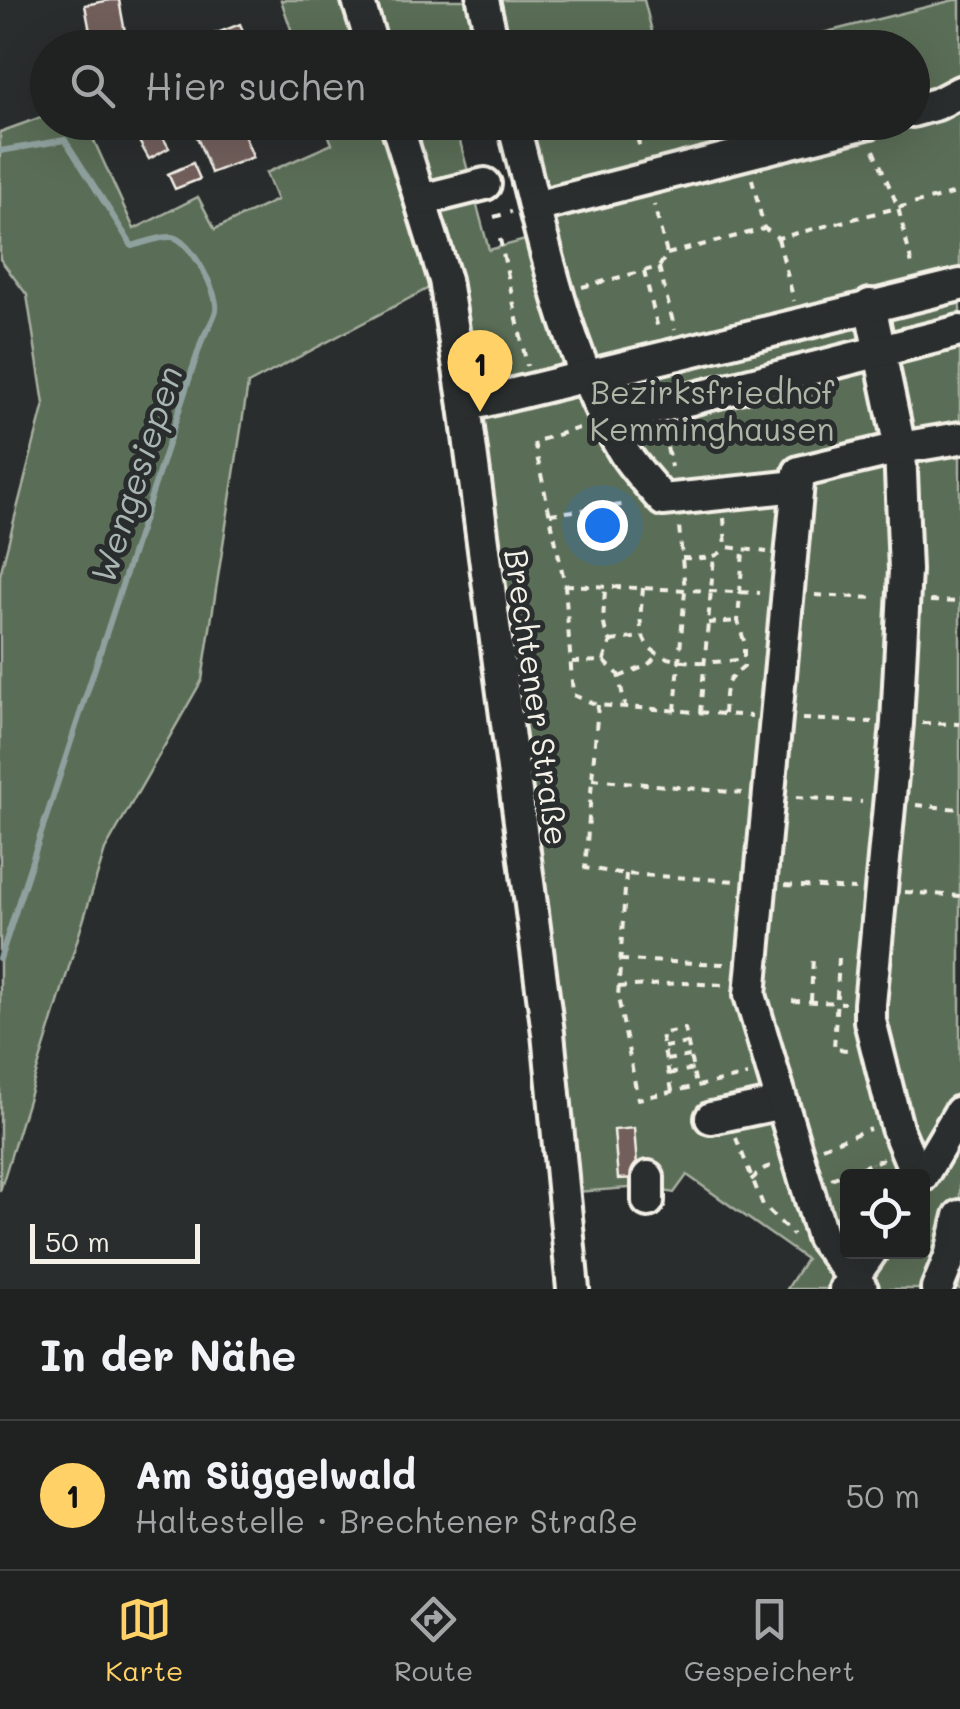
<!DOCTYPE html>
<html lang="de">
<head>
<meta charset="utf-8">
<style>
  body { margin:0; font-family:Mali,sans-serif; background:#282a2a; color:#f1f3f6 }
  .controls { position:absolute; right:30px; bottom:30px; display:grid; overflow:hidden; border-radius:10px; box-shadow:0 10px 40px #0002 }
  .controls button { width:90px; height:90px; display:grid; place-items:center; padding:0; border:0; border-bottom:2px solid #3d3f40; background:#202222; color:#f1f3f6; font:50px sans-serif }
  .scale { position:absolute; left:30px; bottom:25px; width:170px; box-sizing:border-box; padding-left:10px; border:5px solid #f4f1e8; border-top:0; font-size:28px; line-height:35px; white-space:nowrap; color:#f4f1e8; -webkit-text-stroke:8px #2a2d2e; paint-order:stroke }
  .you { position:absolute; left:602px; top:525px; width:35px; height:35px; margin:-25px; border:8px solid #fff; border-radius:50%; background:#1a73e8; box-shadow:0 0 0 15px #1a73e833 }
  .badge { display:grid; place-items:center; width:65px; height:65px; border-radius:50%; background:#ffd166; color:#111; font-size:32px; font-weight:700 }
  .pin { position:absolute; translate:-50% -82px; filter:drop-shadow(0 2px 5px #0008) }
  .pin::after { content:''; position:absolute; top:52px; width:35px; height:30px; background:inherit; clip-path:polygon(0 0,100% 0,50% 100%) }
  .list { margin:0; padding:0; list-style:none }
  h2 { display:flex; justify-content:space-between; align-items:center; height:130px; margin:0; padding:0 40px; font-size:42px }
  h2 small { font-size:32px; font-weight:400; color:#a2a4a5 }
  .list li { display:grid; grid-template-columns:65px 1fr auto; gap:30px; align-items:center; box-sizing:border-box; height:150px; padding:0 40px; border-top:2px solid #3d3f40 }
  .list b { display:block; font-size:38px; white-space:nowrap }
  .list p { margin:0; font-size:32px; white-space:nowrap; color:#a2a4a5 }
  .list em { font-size:32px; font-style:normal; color:#a2a4a5 }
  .icon { flex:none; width:55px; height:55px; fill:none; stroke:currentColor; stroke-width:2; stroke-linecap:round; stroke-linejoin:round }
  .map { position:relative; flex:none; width:960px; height:1289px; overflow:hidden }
  .search { position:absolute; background:#202222; box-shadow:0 10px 40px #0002; left:30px; right:30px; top:30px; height:110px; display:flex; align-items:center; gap:25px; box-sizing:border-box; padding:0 35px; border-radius:55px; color:#a2a4a5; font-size:38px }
  .sheet { height:280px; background:#202222 }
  nav { display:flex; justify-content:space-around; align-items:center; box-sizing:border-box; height:140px; border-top:2px solid #3d3f40; background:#202222; font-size:28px; color:#a2a4a5 }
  nav a { display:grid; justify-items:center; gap:5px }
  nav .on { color:#ffd166 }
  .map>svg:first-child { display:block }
</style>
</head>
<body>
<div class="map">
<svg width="960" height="1289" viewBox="0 0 960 1289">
  <rect width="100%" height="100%" fill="#2a2d2e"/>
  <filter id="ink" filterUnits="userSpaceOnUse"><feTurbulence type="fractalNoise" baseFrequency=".01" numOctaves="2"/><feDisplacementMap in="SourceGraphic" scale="20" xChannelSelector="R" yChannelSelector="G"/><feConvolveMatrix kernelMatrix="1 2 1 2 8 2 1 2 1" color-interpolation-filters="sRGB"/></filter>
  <g filter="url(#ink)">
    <g fill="#5a6d57" stroke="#a7afa0" stroke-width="2.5" fill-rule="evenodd">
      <path d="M281 0H644L656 47H488L482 28 420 47H297Z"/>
      <path d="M954 0H960V1289H787L806 1259 687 1175 674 1193 642 1187 563 1193 444 280 248 384 202 680 105 850 0 1191V575L44 404 27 295 0 259V132L47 115 48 122 86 123 134 229 198 197 215 229 277 200 266 173 332 144 324 123H455L469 175 441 187 438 217 447 204 476 202 489 250 536 237 507 123 912 122V48L767 47ZM848 1176H922V1252H848Z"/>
    </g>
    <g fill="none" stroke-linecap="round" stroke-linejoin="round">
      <path stroke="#8fa19e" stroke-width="6" d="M0 151 65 140 132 246C144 243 160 236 172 237 190 239 219 293 216 310 214 320 206 331 202 340L0 959"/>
    </g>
    <g fill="#725f5c" stroke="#f4f1e8" stroke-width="2.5">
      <path d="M110 0H119L128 48H93L85 5Z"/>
      <path d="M240 24 250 48H196L194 42Z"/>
      <path d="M134 122H154L169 148 149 159 130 125Z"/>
      <path d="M240 124 253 157 211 173 197 137 226 125 228 128Z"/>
      <path d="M193 163 200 179 175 189 168 174Z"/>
      <path d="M634 1128 638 1178 618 1179 614 1130Z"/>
    </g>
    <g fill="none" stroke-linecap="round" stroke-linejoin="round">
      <g stroke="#f4f1e8" stroke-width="38">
        <g id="minor">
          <path d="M358 0 373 48"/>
          <path d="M483 0 494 48"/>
          <path d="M912 111 937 104 960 92"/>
          <path d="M396 122 445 280 465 406 548 1033 573 1289"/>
          <path d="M513 122C542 233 564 353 624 452 635 469 650 485 663 500L797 486"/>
          <path d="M421 200 485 184"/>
          <path d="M535 207 870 122"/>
          <path d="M870 305 900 448 905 570 897 723 870 1004V1021L897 1128 917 1176"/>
          <path d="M465 406 960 285"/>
          <path d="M608 420 960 331"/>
          <path d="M711 1118 782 1103"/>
          <path d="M922 1176 960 1112"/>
          <path d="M648 1177V1201"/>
          <path d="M845 1289 871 1252"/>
          <path d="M862 1289 822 1237 750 995 799 472 900 448 960 438"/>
          <path d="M937 1289 950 1257 960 1216"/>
        </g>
      </g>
      <g stroke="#f4f1e8" stroke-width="4" stroke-dasharray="8 8" stroke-linecap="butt">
        <path d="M633 122 641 152"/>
        <path d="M874 150 898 207 913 269"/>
        <path d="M752 179 764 228 778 238 960 192"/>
        <path d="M494 217 511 212"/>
        <path d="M778 238 794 301"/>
        <path d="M500 239 527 366"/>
        <path d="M667 254 764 229"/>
        <path d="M659 267 675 330"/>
        <path d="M644 271 659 333"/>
        <path d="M582 287 659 267 667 254 654 205"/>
        <path d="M579 428 534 442 565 585 573 695 598 705 752 716"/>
        <path d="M664 432 671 467"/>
        <path d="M550 514 629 504"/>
        <path d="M724 518 726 547 767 552"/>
        <path d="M682 558C698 558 716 561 726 547"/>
        <path d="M565 585 760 593"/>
        <path d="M643 588C642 603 638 622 643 636 652 669 717 663 744 659"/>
        <path d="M815 595 875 598"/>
        <path d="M930 601 960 602"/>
        <path d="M708 623 738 621"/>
        <path d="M611 641 641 637"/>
        <path d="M604 661 618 674 625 705"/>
        <path d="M572 662 604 661 611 641C599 627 605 604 605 587"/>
        <path d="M619 677 648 665 657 655"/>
        <path d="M598 705 585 868 626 874 736 881"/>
        <path d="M675 711 685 590 679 526"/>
        <path d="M700 713 714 556"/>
        <path d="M724 714C726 687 722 684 744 666V641L738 621 743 551"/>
        <path d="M802 719 872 722"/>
        <path d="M922 723 960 724"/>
        <path d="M592 779 742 793"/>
        <path d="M796 797 862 802"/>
        <path d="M916 805 960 809"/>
        <path d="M626 874 618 997 638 1099 748 1075"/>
        <path d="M785 885 855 889"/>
        <path d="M905 892 960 896"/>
        <path d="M839 958 834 1049 848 1050"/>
        <path d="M620 960 725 964"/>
        <path d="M618 987 683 983 723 985"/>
        <path d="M792 1001 845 1003"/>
        <path d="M811 1001 813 957"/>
        <path d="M664 1047 688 1043"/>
        <path d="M666 1060 690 1056"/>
        <path d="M669 1074 693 1069"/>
        <path d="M672 1091 661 1034 685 1029 696 1086"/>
        <path d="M736 1138 763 1205 793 1235"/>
        <path d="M822 1147 870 1129"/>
        <path d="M871 1176 876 1172 872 1163"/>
        <path d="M831 1179 883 1159"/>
        <path d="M751 1180 765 1168 776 1164"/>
        <path d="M839 1207 848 1200"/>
      </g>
      <use href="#minor" stroke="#2a2d2e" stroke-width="30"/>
    </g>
  </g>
  <g text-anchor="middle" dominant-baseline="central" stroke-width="10" stroke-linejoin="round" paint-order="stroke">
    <g font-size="32" fill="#afb6a7" stroke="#2a2d2e">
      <text x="712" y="391">Bezirksfriedhof<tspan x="712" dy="37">Kemminghausen</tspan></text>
    </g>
    <g font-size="32" fill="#f4f1e8" stroke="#2a2d2e">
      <text transform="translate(538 697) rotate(82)">Brechtener Straße</text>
    </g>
    <g font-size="35" font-style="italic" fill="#a8b5b1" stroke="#2a2d2e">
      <text transform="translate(135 474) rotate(-72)">Wengesiepen</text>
    </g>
  </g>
</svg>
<div class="controls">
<button><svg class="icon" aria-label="locate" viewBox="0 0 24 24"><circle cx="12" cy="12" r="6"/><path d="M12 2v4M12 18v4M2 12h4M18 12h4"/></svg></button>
</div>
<div class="scale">50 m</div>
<div class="you"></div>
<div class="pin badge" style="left:480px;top:412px">1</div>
<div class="search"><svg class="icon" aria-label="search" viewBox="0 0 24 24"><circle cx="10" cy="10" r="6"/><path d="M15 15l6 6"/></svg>Hier suchen</div>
</div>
<section class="sheet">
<h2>In der Nähe<small></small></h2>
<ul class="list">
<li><span class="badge">1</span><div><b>Am Süggelwald</b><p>Haltestelle · Brechtener Straße</p></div><em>50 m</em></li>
</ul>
</section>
<nav>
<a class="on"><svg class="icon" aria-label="map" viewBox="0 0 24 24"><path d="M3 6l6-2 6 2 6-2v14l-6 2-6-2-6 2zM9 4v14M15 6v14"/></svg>Karte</a>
<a><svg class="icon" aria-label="directions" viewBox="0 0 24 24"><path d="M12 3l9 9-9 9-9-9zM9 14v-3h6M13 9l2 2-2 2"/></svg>Route</a>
<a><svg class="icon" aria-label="saved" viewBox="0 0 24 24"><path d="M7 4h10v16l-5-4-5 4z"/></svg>Gespeichert</a>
</nav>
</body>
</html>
